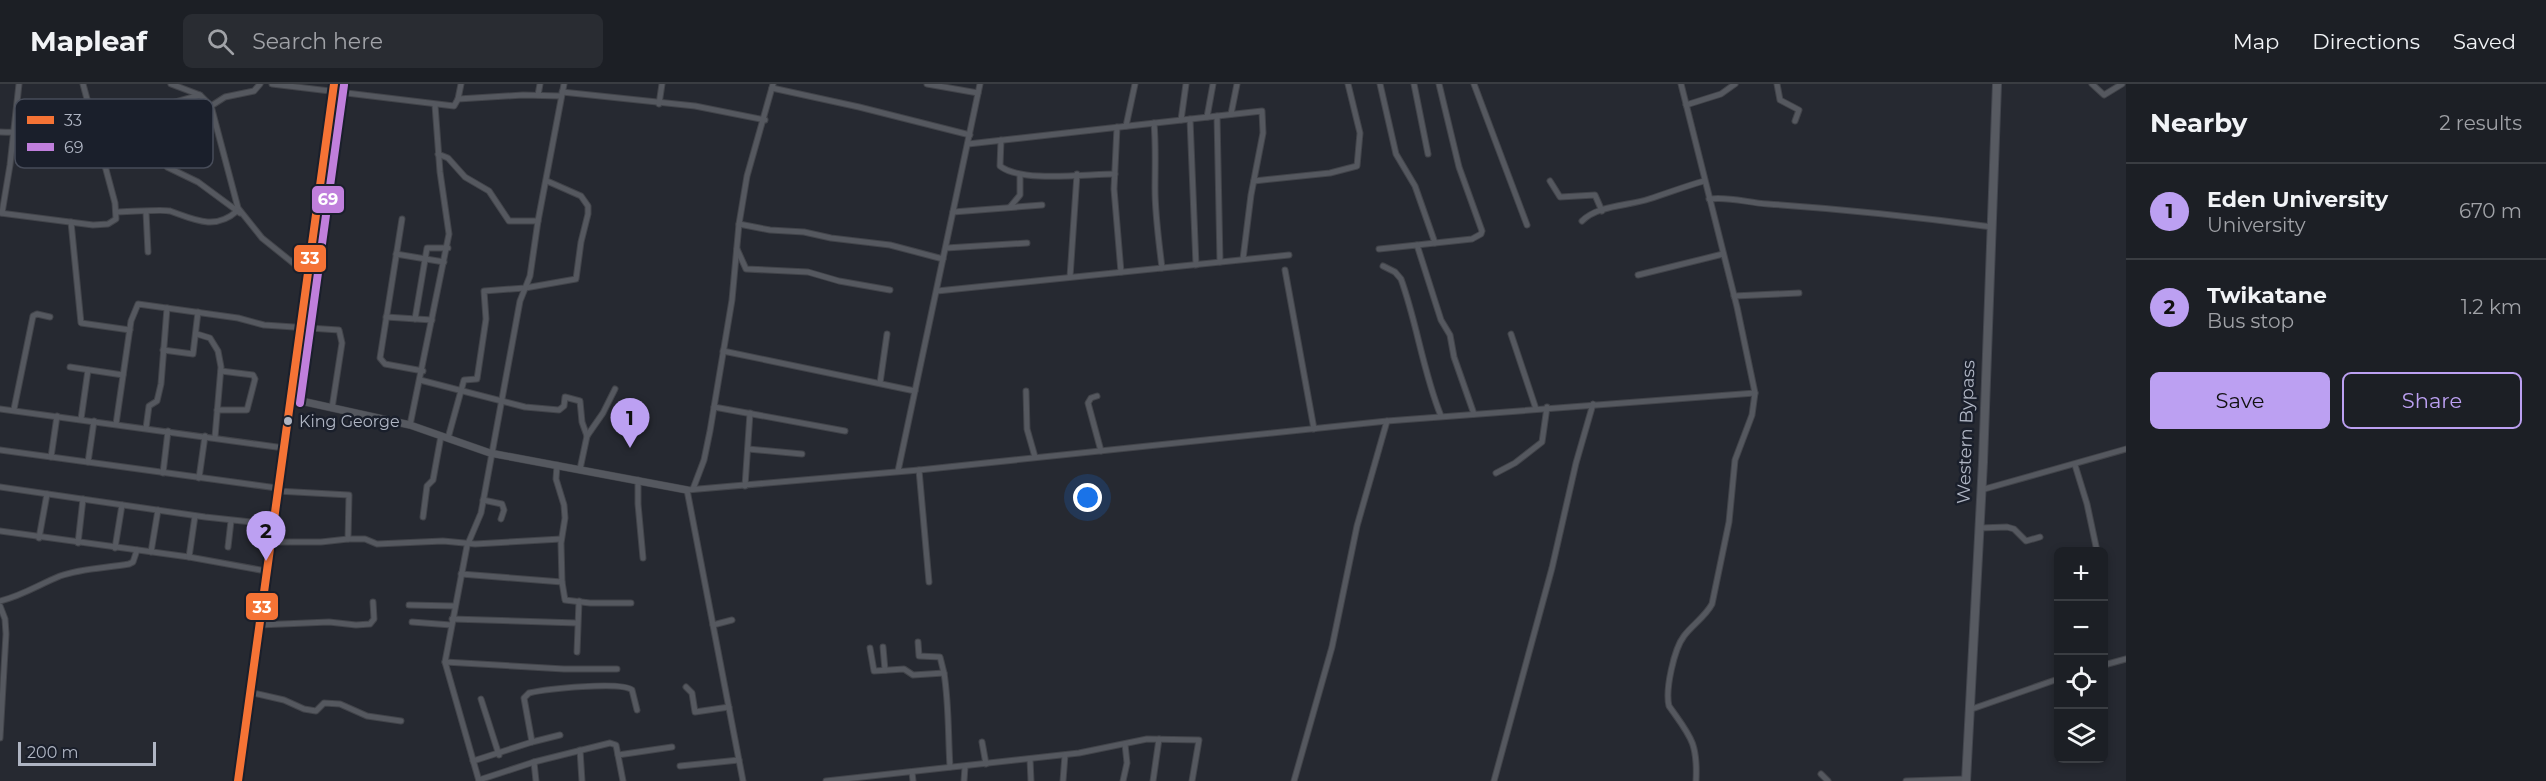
<!DOCTYPE html>
<html lang="en">
<head>
<meta charset="utf-8">
<style>
  body { margin:0; font-family:Montserrat,sans-serif; background:#292c32; color:#f1f3f6 }
  .controls { position:absolute; right:18px; bottom:18px; display:grid; overflow:hidden; border-radius:9px; box-shadow:0 3px 9px #0003 }
  .controls button { width:54px; height:54px; display:grid; place-items:center; padding:0; border:0; border-bottom:2px solid #3a3d42; background:#1c1f25; color:#f1f3f6; font:30px sans-serif }
  .scale { position:absolute; left:18px; bottom:15px; width:138px; box-sizing:border-box; padding-left:6px; border:3px solid #afb5c3; border-top:0; font-size:16px; line-height:21px; white-space:nowrap; color:#afb5c3; -webkit-text-stroke:4px #1a1f2b; paint-order:stroke }
  .you { position:absolute; left:1088px; top:414px; width:21px; height:21px; margin:-15px; border:4px solid #fff; border-radius:50%; background:#1a73e8; box-shadow:0 0 0 9px #1a73e833 }
  .badge { display:grid; place-items:center; width:39px; height:39px; border-radius:50%; background:#bca0f2; color:#111; font-size:20px; font-weight:700 }
  .pin { position:absolute; translate:-50% -50px; filter:drop-shadow(0 2px 3px #0008) }
  .pin::after { content:''; position:absolute; top:32px; width:21px; height:18px; background:inherit; clip-path:polygon(0 0,100% 0,50% 100%) }
  .list { margin:0; padding:0; list-style:none }
  h2 { display:flex; justify-content:space-between; align-items:center; height:78px; margin:0; padding:0 24px; font-size:26px }
  h2 small { font-size:20px; font-weight:400; color:#a0a2a7 }
  .list li { display:grid; grid-template-columns:39px 1fr auto; gap:18px; align-items:center; box-sizing:border-box; height:96px; padding:0 24px; border-top:2px solid #3a3d42 }
  .list b { display:block; font-size:22px; white-space:nowrap }
  .list p { margin:0; font-size:20px; white-space:nowrap; color:#a0a2a7 }
  .list em { font-size:20px; font-style:normal; color:#a0a2a7 }
  .actions { display:flex; gap:12px; padding:18px 24px }
  .actions a { flex:1; padding:14px 0; border:2px solid #bca0f2; border-radius:9px; text-align:center; font-size:21px; color:#bca0f2 }
  .actions .main { background:#bca0f2; color:#111 }
  .icon { flex:none; width:33px; height:33px; fill:none; stroke:currentColor; stroke-width:2; stroke-linecap:round; stroke-linejoin:round }
  .map { position:relative; flex:none; width:2126px; height:697px; overflow:hidden }
  header { display:flex; align-items:center; gap:36px; box-sizing:border-box; height:84px; padding:0 30px; background:#1c1f25; border-bottom:2px solid #3a3d42 }
  header strong { font-size:28px }
  nav { display:flex; gap:33px; margin-inline-start:auto; font-size:21px }
  .search { width:420px; height:54px; background:#292c32; display:flex; align-items:center; gap:15px; box-sizing:border-box; padding:0 21px; border-radius:9px; color:#a0a2a7; font-size:22px }
  main { display:flex }
  aside { flex:1; background:#1c1f25 }
  .map>svg:first-child { display:block }
</style>
</head>
<body>
<header>
<strong>Mapleaf</strong>
<div class="search"><svg class="icon" aria-label="search" viewBox="0 0 24 24"><circle cx="10" cy="10" r="6"/><path d="M15 15l6 6"/></svg>Search here</div>
<nav><a>Map</a><a>Directions</a><a>Saved</a></nav>
</header>
<main>
<div class="map">
<svg width="2126" height="697" viewBox="0 0 2126 697">
  <rect width="100%" height="100%" fill="#262931"/>
  <g fill="none" stroke-linecap="round" stroke-linejoin="round">
    <g stroke="#42444a" stroke-width="7">
      <g id="minor">
        <path d="M171 0 200 11 211 22 238 124 262 154 308 191"/>
        <path d="M272 0 454 22 458 15 461 0"/>
        <path d="M927 0 978 9"/>
        <path d="M1380 0 1396 70 1415 102 1435 159 1417 161"/>
        <path d="M1414 0 1428 70"/>
        <path d="M1474 0 1527 141"/>
        <path d="M1777 0 1780 16 1799 26 1795 37"/>
        <path d="M2092 0 2104 11 2122 0"/>
        <path d="M772 4 859 23 970 51"/>
        <path d="M562 8 695 22 765 36"/>
        <path d="M538 11 540 0"/>
        <path d="M458 15 523 11 561 12"/>
        <path d="M659 20 662 0"/>
        <path d="M1686 21 1721 10 1735 0"/>
        <path d="M211 22 225 13 254 7 260 0"/>
        <path d="M152 24 167 83 198 98 240 129"/>
        <path d="M1231 30 1237 0"/>
        <path d="M1217 32 1220 178"/>
        <path d="M1207 33 1213 0"/>
        <path d="M1190 35 1196 181"/>
        <path d="M1181 36 1186 0"/>
        <path d="M1154 39C1156 61 1155 82 1155 105 1155 131 1159 158 1162 184"/>
        <path d="M1126 42 1135 0"/>
        <path d="M1117 43 1114 105 1121 188"/>
        <path d="M0 48C65 51 137 29 200 11"/>
        <path d="M1001 56 1000 82C1021 99 1086 90 1115 90"/>
        <path d="M968 60 1262 27 1263 49 1251 111 1243 175"/>
        <path d="M438 70 448 74 465 93 489 107 509 137H538"/>
        <path d="M1254 97 1330 89 1357 82 1360 49 1348 0"/>
        <path d="M1550 97 1560 113 1595 111 1602 127"/>
        <path d="M1709 115C1729 112 1748 119 1768 120 1843 125 1918 133 1992 143"/>
        <path d="M1010 123 1020 111V91"/>
        <path d="M117 128C127 128 162 125 170 127 193 135 215 147 237 127"/>
        <path d="M146 128 148 168"/>
        <path d="M953 128 1042 121"/>
        <path d="M0 129 93 141 108 140 116 135 115 119 83 0"/>
        <path d="M2 129 10 81 19 0"/>
        <path d="M402 135 380 274 385 280 423 287"/>
        <path d="M1582 137C1598 121 1628 122 1649 115 1668 109 1686 102 1704 97"/>
        <path d="M71 138 81 239 130 246"/>
        <path d="M739 140 770 146 804 148 831 154 890 161 943 175"/>
        <path d="M1435 159 1472 155 1481 150 1482 147 1459 83 1439 0"/>
        <path d="M946 164 1027 159"/>
        <path d="M737 165 746 185 808 188 839 197 890 206"/>
        <path d="M1379 165 1417 161 1441 236 1450 251 1454 273 1474 330"/>
        <path d="M396 170 444 178"/>
        <path d="M1383 182 1395 188 1401 195C1417 239 1423 288 1441 332"/>
        <path d="M1285 186 1314 345"/>
        <path d="M1638 191 1723 170"/>
        <path d="M1070 193 1077 90"/>
        <path d="M937 207 1289 171"/>
        <path d="M1734 212 1799 209"/>
        <path d="M386 233 432 236"/>
        <path d="M415 235 427 164H448"/>
        <path d="M197 250 210 254 218 267 221 283 215 353"/>
        <path d="M1511 250 1536 325"/>
        <path d="M163 266 193 270 198 228"/>
        <path d="M723 267 915 307"/>
        <path d="M70 283 123 291"/>
        <path d="M420 296 525 323 559 326 564 322 565 313 580 317 582 338 587 352"/>
        <path d="M880 299 887 250"/>
        <path d="M1026 307 1027 345 1035 373"/>
        <path d="M1097 312 1091 314 1088 319 1101 367"/>
        <path d="M714 323 845 347"/>
        <path d="M0 325 284 364"/>
        <path d="M14 325 33 232 37 230 50 233"/>
        <path d="M217 326H247L255 295 253 291 221 287"/>
        <path d="M81 335 88 286"/>
        <path d="M116 340 131 237 138 220 238 234 264 241 339 246 342 259 332 324"/>
        <path d="M410 341 449 150 440 88 435 21"/>
        <path d="M146 344 149 322 157 317 161 300 167 224"/>
        <path d="M448 354 464 296 477 295 486 235 484 207 525 204 576 195 581 158 588 130V122L581 112 547 97"/>
        <path d="M748 365 802 370"/>
        <path d="M0 366 277 404"/>
        <path d="M51 373 57 332"/>
        <path d="M88 378 94 337"/>
        <path d="M2075 381 2087 420 2097 467"/>
        <path d="M580 385 587 352 603 329 615 305"/>
        <path d="M919 386 929 498"/>
        <path d="M898 387 980 0"/>
        <path d="M163 389 168 347"/>
        <path d="M1496 389 1515 379 1542 358 1547 323"/>
        <path d="M199 394 205 352"/>
        <path d="M638 396V420L643 474"/>
        <path d="M745 402 750 329"/>
        <path d="M0 403 205 433 271 440"/>
        <path d="M693 405 704 376 710 347 732 216 739 140 747 92 773 0"/>
        <path d="M1981 406 2126 365"/>
        <path d="M483 416 502 420 504 426 501 435"/>
        <path d="M423 433 427 402 433 396 441 352"/>
        <path d="M1979 444 2007 443 2014 445 2026 457 2040 453"/>
        <path d="M0 447 189 473 266 487"/>
        <path d="M39 454 47 410"/>
        <path d="M348 455H365L377 460 443 457 475 460 561 455"/>
        <path d="M270 458H321L348 455 349 411 277 407"/>
        <path d="M78 459 83 415"/>
        <path d="M228 463 231 437"/>
        <path d="M115 464 122 421"/>
        <path d="M151 468 158 426"/>
        <path d="M189 473 195 432"/>
        <path d="M461 490 562 498 561 459 565 434 564 421 556 395 557 381"/>
        <path d="M562 498 565 516 590 519H631"/>
        <path d="M0 517C22 512 40 500 60 492 82 484 107 484 129 480L133 478 137 466"/>
        <path d="M409 521 454 522"/>
        <path d="M0 522 5 535 6 550 0 654"/>
        <path d="M452 535 577 539"/>
        <path d="M412 538 451 541"/>
        <path d="M259 541 329 538 356 541 370 540 374 535 373 518"/>
        <path d="M713 541 732 536"/>
        <path d="M918 558 919 572 940 573 944 589"/>
        <path d="M883 563 885 586"/>
        <path d="M870 564 874 587 904 585 913 591 944 589C949 620 948 651 950 683"/>
        <path d="M577 568 579 517"/>
        <path d="M445 578 564 585H617"/>
        <path d="M2104 581 2126 575"/>
        <path d="M686 603 692 609 695 628 729 623"/>
        <path d="M249 608 284 616 304 625 316 627 324 619 340 620 367 632 401 637"/>
        <path d="M481 615 499 671"/>
        <path d="M1969 626 2058 595"/>
        <path d="M532 658 560 651"/>
        <path d="M982 658 986 680"/>
        <path d="M580 666 582 697"/>
        <path d="M618 671 672 663"/>
        <path d="M1030 675 1031 697"/>
        <path d="M473 677 532 658 524 614 529 609C546 605 621 597 632 606L637 626"/>
        <path d="M534 678 536 697"/>
        <path d="M680 682 739 676"/>
        <path d="M912 688 913 697"/>
        <path d="M1821 690 1828 697"/>
        <path d="M479 696 534 678 610 659 616 661 623 697"/>
        <path d="M479 697 445 578 467 462 481 429 520 217 530 192 538 137 564 0"/>
        <path d="M743 697 687 406 919 386 1387 337 1755 309 1737 223 1681 0"/>
        <path d="M826 697 1079 669 1147 655 1199 656 1192 697"/>
        <path d="M964 697 965 683"/>
        <path d="M1063 697 1065 671"/>
        <path d="M1123 697 1127 679 1125 660"/>
        <path d="M1153 697 1159 655"/>
        <path d="M1294 697 1332 563 1357 442 1387 337"/>
        <path d="M1494 697 1552 484 1576 379 1593 320"/>
        <path d="M1696 697C1698 658 1690 652 1669 622 1665 606 1674 565 1684 552 1693 540 1705 533 1712 520L1729 438 1735 376 1752 331 1755 309"/>
        <path d="M1906 697 1966 695"/>
      </g>
    </g>
    <g stroke="#42444a" stroke-width="8">
      <g id="tertiary">
        <path d="M292 315 410 341 490 369 687 406"/>
        <path d="M238 697 334 0"/>
      </g>
    </g>
    <g stroke="#43464e" stroke-width="10">
      <path id="primary" d="M1966 697 1983 378 1997 0"/>
    </g>
    <use href="#minor" stroke="#55585f" stroke-width="5"/>
    <use href="#tertiary" stroke="#55585f" stroke-width="7"/>
    <use href="#primary" stroke="#575a61" stroke-width="8"/>
    <g stroke="#1a1f2b" stroke-width="12">
      <path id="bus-1" d="M238 697 334 0"/>
    </g>
    <g stroke="#1a1f2b" stroke-width="12">
      <path id="bus-2" d="M300 319 344 1"/>
    </g>
    <use href="#bus-1" stroke="#f57335" stroke-width="8"/>
    <use href="#bus-2" stroke="#c07fdc" stroke-width="8"/>
  </g>
  <circle fill="#afb5c3" stroke="#1a1f2b" stroke-width="2" cx="288" cy="337" r="5"/>
  <g text-anchor="middle" dominant-baseline="central" stroke-width="5" stroke-linejoin="round" paint-order="stroke">
    <g font-size="16" fill="#afb5c3" stroke="#1a1f2b" text-anchor="start">
      <text x="299" y="337">King George</text>
    </g>
    <g font-size="18" fill="#afb5c3" stroke="#1a1f2b">
      <text transform="translate(1966 348) rotate(-88)">Western Bypass</text>
    </g>
  </g>
  <rect x="15" y="15" width="198" height="69" rx="9" fill="#1a1f2b" stroke="#474c59" stroke-width="1.5"/>
  <rect x="27" y="32" width="27" height="8" fill="#f57335"/>
  <rect x="27" y="59" width="27" height="8" fill="#c07fdc"/>
  <g font-size="16" fill="#afb5c3">
    <text x="64" y="42">33</text>
    <text x="64" y="69">69</text>
  </g>
  <g stroke="#1a1f2b" stroke-width="2">
    <rect x="311" y="101" width="34" height="29" rx="6" fill="#c07fdc"/>
    <rect x="293" y="160" width="34" height="29" rx="6" fill="#f57335"/>
    <rect x="245" y="508" width="34" height="29" rx="6" fill="#f57335"/>
  </g>
  <g font-size="16" text-anchor="middle" font-weight="bold" fill="#fff">
    <text x="328" y="121">69</text>
    <text x="310" y="180">33</text>
    <text x="262" y="529">33</text>
  </g>
</svg>
<div class="controls">
<button>+</button>
<button>−</button>
<button><svg class="icon" aria-label="locate" viewBox="0 0 24 24"><circle cx="12" cy="12" r="6"/><path d="M12 2v4M12 18v4M2 12h4M18 12h4"/></svg></button>
<button><svg class="icon" aria-label="layers" viewBox="0 0 24 24"><path d="M12 4l9 5-9 5-9-5zM3 14l9 5 9-5"/></svg></button>
</div>
<div class="scale">200 m</div>
<div class="you"></div>
<div class="pin badge" style="left:630px;top:364px">1</div>
<div class="pin badge" style="left:266px;top:477px">2</div>
</div>
<aside>
<h2>Nearby<small>2 results</small></h2>
<ul class="list">
<li><span class="badge">1</span><div><b>Eden University</b><p>University</p></div><em>670 m</em></li>
<li><span class="badge">2</span><div><b>Twikatane</b><p>Bus stop</p></div><em>1.2 km</em></li>
</ul>
<div class="actions"><a class="main">Save</a><a>Share</a></div>
</aside>
</main>
</body>
</html>
